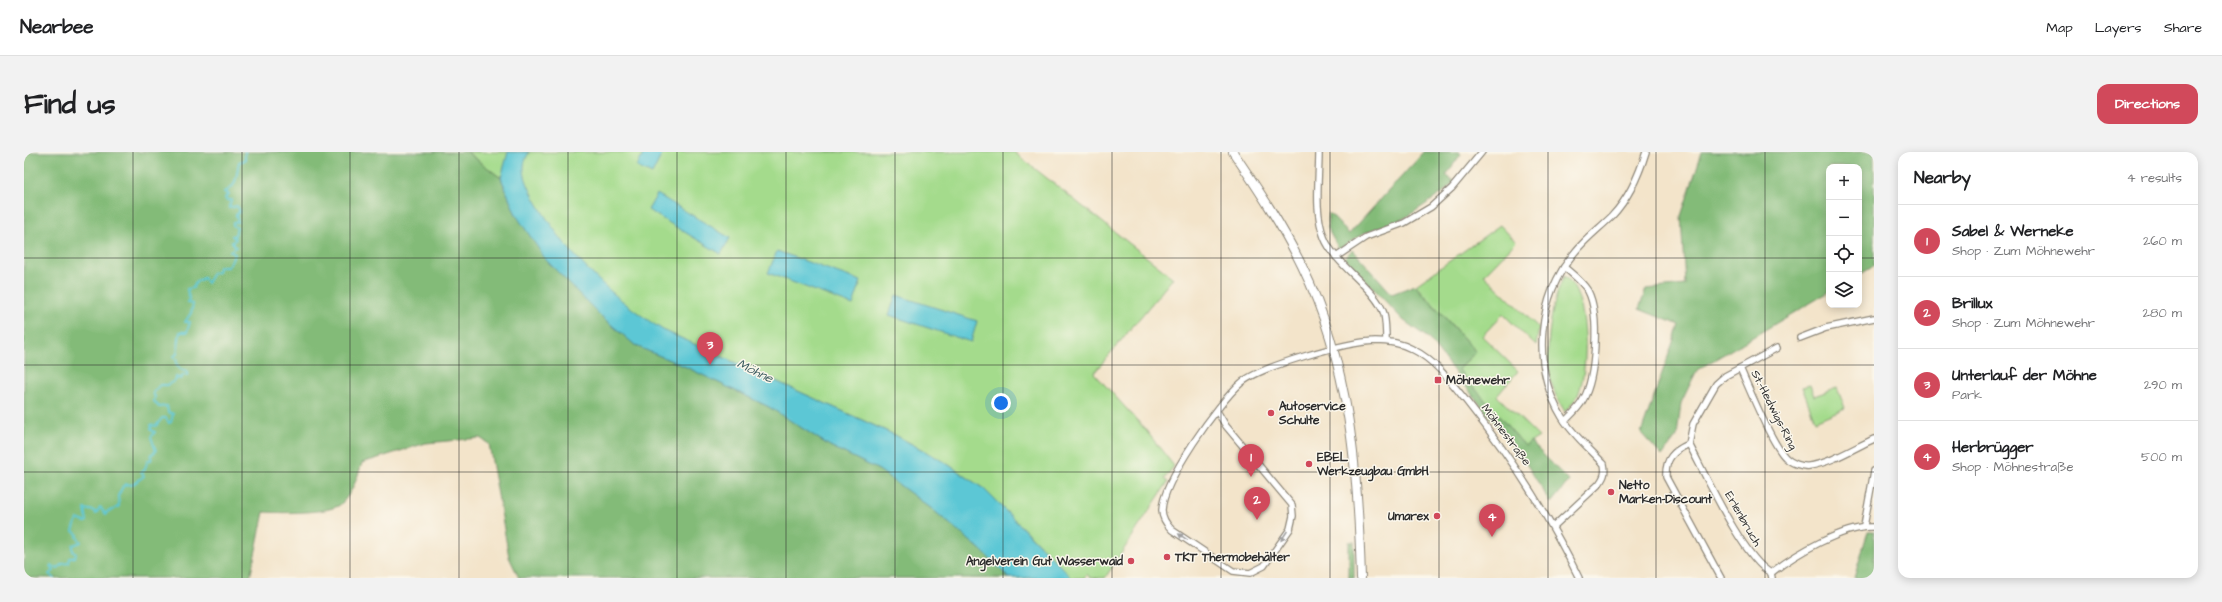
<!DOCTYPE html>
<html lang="en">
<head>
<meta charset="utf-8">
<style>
  body { margin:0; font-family:"Architects Daughter",sans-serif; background:#f2f2f2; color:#202124 }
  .controls { position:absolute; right:12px; top:12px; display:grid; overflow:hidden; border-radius:8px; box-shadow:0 2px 10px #0003 }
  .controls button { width:36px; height:36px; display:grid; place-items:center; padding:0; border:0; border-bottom:1px solid #e0e0e0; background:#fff; color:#202124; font:20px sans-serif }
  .you { position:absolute; left:977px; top:251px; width:14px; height:14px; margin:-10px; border:3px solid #fff; border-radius:50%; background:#1a73e8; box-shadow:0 0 0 6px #1a73e833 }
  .badge { display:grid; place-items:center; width:26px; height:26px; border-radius:50%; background:#d1495b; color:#fff; font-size:13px; font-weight:700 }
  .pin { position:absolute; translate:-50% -33px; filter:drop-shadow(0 1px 2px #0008) }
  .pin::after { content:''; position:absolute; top:21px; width:14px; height:12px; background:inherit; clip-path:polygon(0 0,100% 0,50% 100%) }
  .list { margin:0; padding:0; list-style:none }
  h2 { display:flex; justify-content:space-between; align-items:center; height:52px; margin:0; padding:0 16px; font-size:17px }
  h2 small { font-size:13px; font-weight:400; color:#757577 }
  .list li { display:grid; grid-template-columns:26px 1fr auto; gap:12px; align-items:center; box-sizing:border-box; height:72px; padding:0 16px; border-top:1px solid #e0e0e0 }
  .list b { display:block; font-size:15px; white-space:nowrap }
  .list p { margin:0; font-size:13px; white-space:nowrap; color:#757577 }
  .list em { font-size:13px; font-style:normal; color:#757577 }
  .icon { flex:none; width:22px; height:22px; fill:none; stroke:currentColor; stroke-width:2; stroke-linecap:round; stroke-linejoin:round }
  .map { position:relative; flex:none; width:1850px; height:426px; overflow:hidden; border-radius:12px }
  header { display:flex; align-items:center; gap:24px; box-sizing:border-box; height:56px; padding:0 20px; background:#fff; border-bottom:1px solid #e0e0e0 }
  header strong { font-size:19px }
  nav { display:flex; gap:22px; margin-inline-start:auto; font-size:14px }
  .intro { display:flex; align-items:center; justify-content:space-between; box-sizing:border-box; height:96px; padding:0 24px }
  h1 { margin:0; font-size:28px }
  .button { padding:10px 18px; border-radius:12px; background:#d1495b; color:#fff; font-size:14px; font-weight:700 }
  main { display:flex; gap:24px; padding:0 24px }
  aside { flex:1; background:#fff; border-radius:12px; box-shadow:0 2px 10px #0003 }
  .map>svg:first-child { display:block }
</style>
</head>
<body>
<header>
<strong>Nearbee</strong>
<nav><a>Map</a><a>Layers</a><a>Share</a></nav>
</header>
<div class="intro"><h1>Find us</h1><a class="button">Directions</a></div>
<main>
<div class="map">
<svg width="1850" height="426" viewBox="0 0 1850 426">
  <rect width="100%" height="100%" fill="#fbf7ec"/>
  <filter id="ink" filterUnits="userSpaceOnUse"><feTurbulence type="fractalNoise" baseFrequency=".025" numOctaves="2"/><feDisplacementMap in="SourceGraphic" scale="8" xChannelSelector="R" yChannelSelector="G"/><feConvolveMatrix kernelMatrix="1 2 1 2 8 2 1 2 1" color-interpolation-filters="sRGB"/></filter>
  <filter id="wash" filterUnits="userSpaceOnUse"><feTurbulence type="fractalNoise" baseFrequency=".012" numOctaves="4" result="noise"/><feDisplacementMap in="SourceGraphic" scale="16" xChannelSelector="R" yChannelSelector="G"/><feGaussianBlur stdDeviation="0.9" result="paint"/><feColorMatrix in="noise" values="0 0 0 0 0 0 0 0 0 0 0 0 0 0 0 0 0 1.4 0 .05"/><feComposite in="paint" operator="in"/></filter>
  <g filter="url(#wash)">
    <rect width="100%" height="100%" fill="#f3e4ca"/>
    <g fill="#a4db8c" stroke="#68835c">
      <path d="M443 0H990L1149 126 1070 221 1120 276 1150 314 1140 327 1144 330 1081 426H1066L1063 422 1060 426H1048L960 337 919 309 871 283 641 179 1044 426H947L629 202 477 23V26Z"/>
      <path d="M1476 73 1492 90 1460 123 1515 176 1512 194 1479 162 1458 184 1494 219 1473 244 1515 285 1501 294 1434 217 1452 200 1392 133Z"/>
      <path d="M1540 124C1566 142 1565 216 1554 243 1551 249 1545 255 1541 260 1534 248 1526 234 1525 220 1522 191 1527 150 1540 124Z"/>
      <path d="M1786 233 1790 244 1813 236 1821 256 1791 269 1778 235Z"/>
    </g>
    <g fill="#83bb78" stroke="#577352">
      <path d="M0 0H443L477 26 492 63 576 163 612 194 660 214 745 255 806 294 855 318 908 357 957 398 985 426H495L485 405 465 292 456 286 402 291 338 311C333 326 329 340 317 352 306 362 255 361 240 360L226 426H0Z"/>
      <path d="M1400 0H1435L1437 2 1422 23 1430 30 1417 42 1381 66 1340 81 1315 97 1303 76 1305 61 1325 82Z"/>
      <path d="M1678 0H1850V114L1835 123V15H1805V140L1673 218 1657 251 1653 284 1638 304 1617 281 1655 173 1615 157 1622 137 1661 133 1657 64Z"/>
      <path d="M1329 98 1368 142 1391 133 1452 200 1434 217 1501 294 1507 290 1545 329 1527 351 1503 313 1404 186 1379 168 1321 106Z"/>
      <path d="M1844 379H1850V415L1847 426H1830Z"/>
      <rect x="1325" y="390" width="5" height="36"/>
    </g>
    <g fill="#5cc7d5" stroke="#447980">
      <path d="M484 0H505C503 4 500 10 500 14 499 26 507 39 512 49 542 102 588 146 639 178L871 283 919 309 960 337 1048 426H985L957 398 908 357 855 318 806 294 745 255 660 214 612 194 576 163 522 108 492 63 477 26Z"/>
      <path d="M620 0H639L628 22 613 15Z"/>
      <path d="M633 42 706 86 697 102 624 58Z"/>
      <path d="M753 99 837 129 829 153 744 121Z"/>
      <path d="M872 143 953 169 947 190 865 163Z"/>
    </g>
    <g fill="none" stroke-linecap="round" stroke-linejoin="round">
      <path stroke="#5cc7d5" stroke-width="2" d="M30 426 25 422 30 419 27 414 34 416 38 412 45 411 46 406 51 405 52 402 49 399V393L57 390 53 385 54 383 49 379 53 367 61 370 63 369 61 357 70 359 72 362 76 355 82 362 84 359 89 358 95 354 94 344 99 334 103 332 108 333 120 324 117 320 120 319 124 308H127L128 302 132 299 127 285 131 280 127 278V273L132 274 138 266H142L145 271 147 270 149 262 144 260 143 254 135 255 130 249 131 245 129 241 136 233H143L152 228V225L157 227 159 223H163V219L156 217 152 211 153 208 149 205 153 202 156 180H163L166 170H161L167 161 169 152 163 151 165 147 163 137 169 136 172 130 180 126 183 131 189 121 194 120 195 115H204L211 102 206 99 212 95 208 90 212 87 208 84 211 83 213 76 209 73V71L214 70 212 63 216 59 213 54 205 56 207 48H203L201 46 205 42 200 40C214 35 212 23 215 10L221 8V0"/>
    </g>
  </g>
  <g filter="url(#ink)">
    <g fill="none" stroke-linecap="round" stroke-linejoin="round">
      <g stroke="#8f887a" stroke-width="8">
        <g id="minor">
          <path d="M1295 0C1295 27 1290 60 1300 85 1311 114 1352 136 1360 162 1362 171 1362 180 1362 189"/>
          <path d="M1312 105 1342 85 1380 71 1407 55 1428 36 1458 0"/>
          <path d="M1540 115C1548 122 1558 129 1564 139 1576 162 1572 226 1559 248 1555 256 1547 263 1541 269"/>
          <path d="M1776 186 1802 176 1850 166"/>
          <path d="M1716 216C1725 236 1748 293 1762 306 1767 311 1778 315 1785 314 1807 311 1830 296 1850 287"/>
          <path d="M1193 259 1202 274 1268 353 1269 364 1266 377 1240 414 1226 421 1209 419 1148 378C1143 373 1138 366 1138 358 1139 329 1194 251 1217 231 1237 214 1323 190 1351 189 1364 189 1377 191 1388 197 1411 208 1428 231 1443 250 1487 305 1524 362 1555 426"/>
          <path d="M1665 292C1649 299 1641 307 1642 325L1697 426"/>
          <path d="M1840 374 1850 319"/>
          <path d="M1529 375 1575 332C1580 325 1582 321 1580 312 1566 297 1548 282 1538 265 1507 214 1513 145 1551 100 1562 86 1576 76 1588 64 1605 46 1615 23 1622 0"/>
          <path d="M1747 421C1770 403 1820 373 1850 375"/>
          <path d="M1748 426 1747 421C1719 406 1681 322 1665 292L1669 272 1692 232 1701 224 1753 196"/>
        </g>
      </g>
      <g stroke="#8f887a" stroke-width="10">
        <path id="secondary" d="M1209 0C1234 37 1258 73 1278 114 1326 212 1334 319 1337 426"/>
      </g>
      <use href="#minor" stroke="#fff" stroke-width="5.5"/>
      <use href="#secondary" stroke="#fff" stroke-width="8"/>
    </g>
    <defs><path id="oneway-solid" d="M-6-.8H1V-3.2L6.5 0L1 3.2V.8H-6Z"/></defs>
    <g fill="#a0a0a0">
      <use href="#oneway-solid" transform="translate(1260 384) rotate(124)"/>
      <use href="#oneway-solid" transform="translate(1159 385) rotate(-146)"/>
    </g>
  </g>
  <path fill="none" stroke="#2b2b2b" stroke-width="1" stroke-opacity="0.55" d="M109 0V426M218 0V426M326 0V426M435 0V426M544 0V426M653 0V426M762 0V426M871 0V426M979 0V426M1088 0V426M1197 0V426M1306 0V426M1415 0V426M1524 0V426M1632 0V426M1741 0V426M0 106H1805M1835 106H1850M0 213H1850M0 320H1850"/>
  <g fill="#d1495b" stroke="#fbf7ec" stroke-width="1.5">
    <rect x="1410" y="224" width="8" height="8" rx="2"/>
    <circle cx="1247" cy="261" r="4"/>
    <circle cx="1285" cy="312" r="4"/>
    <circle cx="1587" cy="340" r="4"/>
    <circle cx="1413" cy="364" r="4"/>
    <circle cx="1143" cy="405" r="4"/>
    <circle cx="1107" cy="409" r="4"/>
  </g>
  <g text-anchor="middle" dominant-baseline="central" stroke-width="3" stroke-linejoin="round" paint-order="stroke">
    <g font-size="12" font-weight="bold" fill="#2b2b2b" stroke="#fbf7ec" text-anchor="start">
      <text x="1422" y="228">Möhnewehr</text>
      <text x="1255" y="254">Autoservice<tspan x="1255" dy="14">Schulte</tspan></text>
      <text x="1293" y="305">EBEL<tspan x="1293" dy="14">Werkzeugbau GmbH</tspan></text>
      <text x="1595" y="333">Netto<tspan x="1595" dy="14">Marken-Discount</tspan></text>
      <text x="1405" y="364" text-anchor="end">Umarex</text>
      <text x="1151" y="405">TKT Thermobehälter</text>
      <text x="1099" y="409" text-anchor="end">Angelverein Gut Wasserwaid</text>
    </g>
    <g font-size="12" fill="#2b2b2b" stroke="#fbf7ec">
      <text transform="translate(1750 258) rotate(63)">St.-Hedwigs-Ring</text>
      <text transform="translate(1482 283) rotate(53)">Möhnestraße</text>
      <text transform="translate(1719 367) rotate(60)">Erlenbruch</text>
    </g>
    <g font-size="13" font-style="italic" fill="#3a5a5e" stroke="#fbf7ec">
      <text transform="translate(731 219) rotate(26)">Möhne</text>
    </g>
  </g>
</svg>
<div class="controls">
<button>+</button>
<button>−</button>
<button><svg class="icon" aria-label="locate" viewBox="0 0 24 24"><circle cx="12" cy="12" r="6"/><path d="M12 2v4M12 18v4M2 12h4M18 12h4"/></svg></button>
<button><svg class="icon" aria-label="layers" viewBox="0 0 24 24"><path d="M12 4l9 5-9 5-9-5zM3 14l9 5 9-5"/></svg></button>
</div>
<div class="you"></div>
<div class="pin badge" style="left:1227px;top:325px">1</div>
<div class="pin badge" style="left:1233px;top:368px">2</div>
<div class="pin badge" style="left:686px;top:213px">3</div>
<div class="pin badge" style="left:1468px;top:385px">4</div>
</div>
<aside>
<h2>Nearby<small>4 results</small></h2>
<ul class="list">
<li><span class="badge">1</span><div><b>Sabel &amp; Werneke</b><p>Shop · Zum Möhnewehr</p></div><em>260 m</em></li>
<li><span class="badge">2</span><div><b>Brillux</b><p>Shop · Zum Möhnewehr</p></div><em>280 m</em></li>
<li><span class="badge">3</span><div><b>Unterlauf der Möhne</b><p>Park</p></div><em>290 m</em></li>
<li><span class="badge">4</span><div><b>Herbrügger</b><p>Shop · Möhnestraße</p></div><em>500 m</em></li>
</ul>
</aside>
</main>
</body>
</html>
